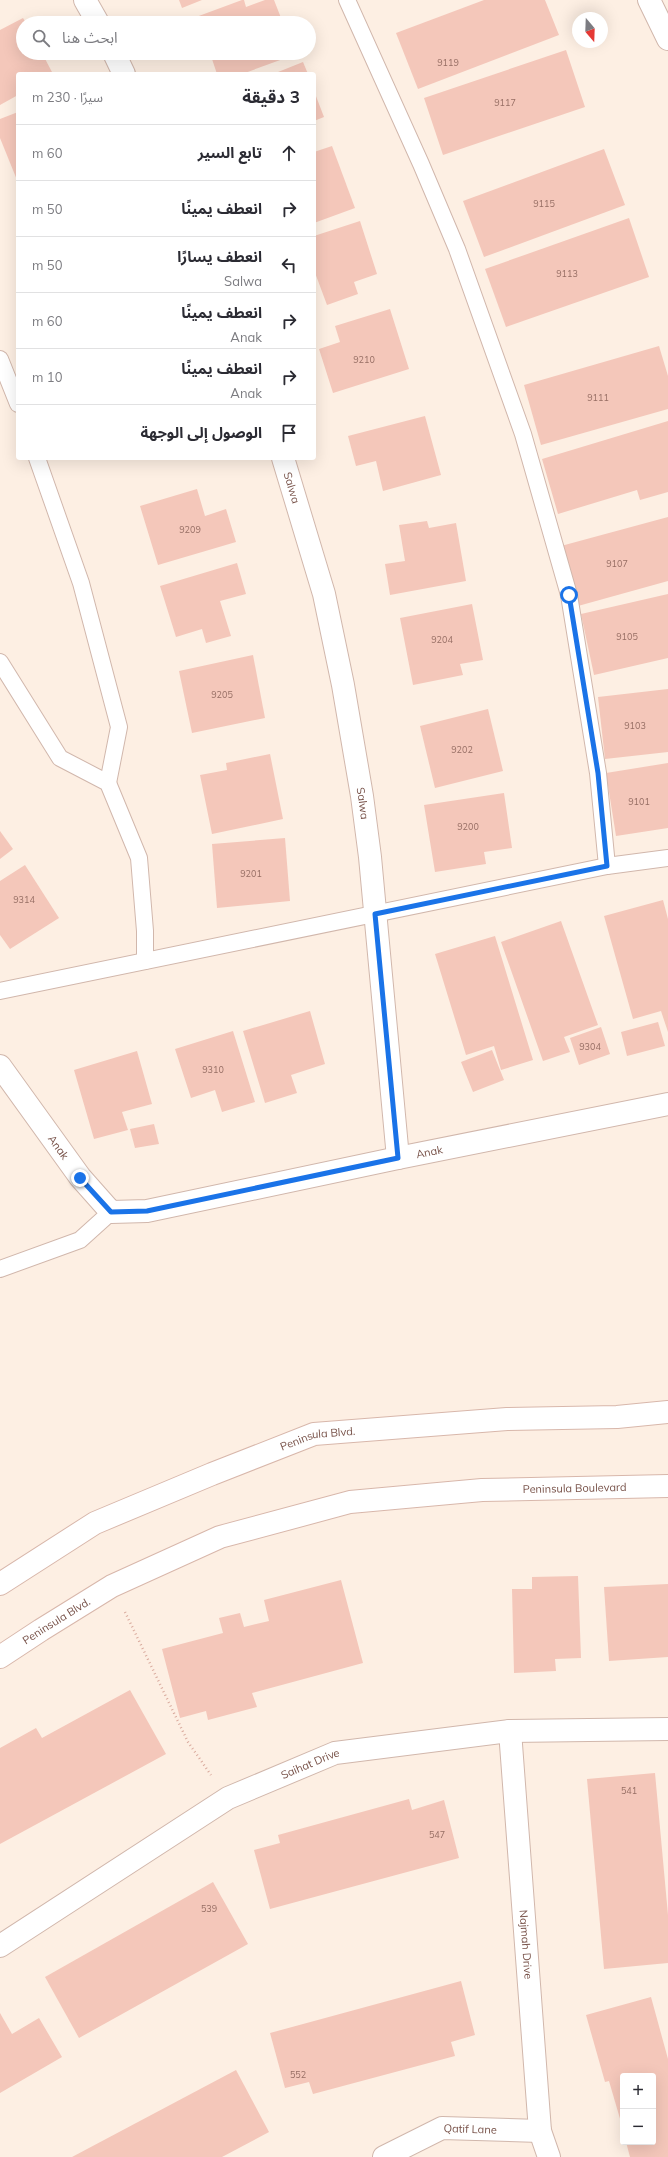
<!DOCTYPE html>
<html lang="ar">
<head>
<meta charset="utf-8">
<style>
  body { margin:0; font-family:Mulish,"Noto Sans Arabic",sans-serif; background:#f2f2f3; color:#2b2b33; direction:rtl }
  .controls { position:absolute; right:12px; bottom:12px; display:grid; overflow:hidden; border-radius:4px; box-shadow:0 4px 16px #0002 }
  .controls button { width:36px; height:36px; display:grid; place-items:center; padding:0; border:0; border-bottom:1px solid #e1e1e2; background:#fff; color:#2b2b33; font:20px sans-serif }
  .compass { position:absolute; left:572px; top:12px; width:36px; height:36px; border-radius:50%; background:#fff; box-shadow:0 4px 16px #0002; rotate:161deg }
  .stop { position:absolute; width:12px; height:12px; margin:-9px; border:3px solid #1a73e8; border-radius:50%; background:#fff }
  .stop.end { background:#1a73e8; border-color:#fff; box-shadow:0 1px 4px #0008 }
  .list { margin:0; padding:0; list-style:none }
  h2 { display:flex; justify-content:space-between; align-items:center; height:52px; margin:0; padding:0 16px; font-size:17px }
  h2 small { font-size:13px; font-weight:400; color:#7c7c81 }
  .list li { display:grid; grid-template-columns:26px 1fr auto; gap:12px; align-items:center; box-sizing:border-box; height:56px; padding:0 16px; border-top:1px solid #e1e1e2 }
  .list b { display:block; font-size:15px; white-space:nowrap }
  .list p { margin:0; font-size:13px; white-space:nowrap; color:#7c7c81 }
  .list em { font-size:13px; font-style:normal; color:#7c7c81 }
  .icon { flex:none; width:22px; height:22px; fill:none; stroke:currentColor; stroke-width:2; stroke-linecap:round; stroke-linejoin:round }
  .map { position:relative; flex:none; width:668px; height:2157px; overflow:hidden; direction:ltr }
  .search { position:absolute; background:#fff; box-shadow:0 4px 16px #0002; left:16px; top:16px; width:300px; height:44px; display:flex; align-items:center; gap:10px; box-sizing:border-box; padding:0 14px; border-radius:22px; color:#7c7c81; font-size:15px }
  .panel { position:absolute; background:#fff; box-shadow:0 4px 16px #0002; left:16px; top:72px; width:300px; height:388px; border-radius:4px; direction:rtl }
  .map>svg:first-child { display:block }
</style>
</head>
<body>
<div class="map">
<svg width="668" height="2157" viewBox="0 0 668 2157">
  <rect width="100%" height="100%" fill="#fdefe3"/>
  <g fill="#f4c7ba">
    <path d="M179 0H202L182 8Z"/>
    <path d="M242 0H244L246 7 265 0H274L283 23H198L196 17Z"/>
    <path d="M484 0H545L559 35 418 89 396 33Z"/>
    <path d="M23 18 26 23H23V53H42L53 74H18V95L0 105V30Z"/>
    <path d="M566 50 585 107 443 155 424 98Z"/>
    <path d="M210 53H294V55L242 74H217Z"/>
    <path d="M303 62 308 74H273Z"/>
    <path d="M314 91 324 117 314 121Z"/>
    <path d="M18 112V179L17 180 0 138V119Z"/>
    <path d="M332 146 355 208 314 223V152Z"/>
    <path d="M604 149 625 205 484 257 463 201Z"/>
    <path d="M629 218 649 277 506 327 485 269Z"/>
    <path d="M360 221 377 274 354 282 358 294 327 305 314 270V236Z"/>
    <path d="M390 309 409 369 333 393 319 349 340 342 335 326Z"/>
    <path d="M659 346 668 376V409L541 445 524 385Z"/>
    <path d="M425 416 441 475 383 491 376 461 356 466 348 436Z"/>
    <path d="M668 421V492L640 500 637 490 558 514 542 459Z"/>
    <path d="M197 489 205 516 226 509 236 542 158 565 140 506Z"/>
    <path d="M668 517V581L578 606 561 546Z"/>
    <path d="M427 521 429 528 456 523 466 581 390 595 385 564 405 561 399 525Z"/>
    <path d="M237 563 246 594 220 601 231 636 206 643 202 629 176 637 160 586Z"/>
    <path d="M668 594V658L594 675 581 614Z"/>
    <path d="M472 604 483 660 460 664 463 675 413 685 400 618Z"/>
    <path d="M253 655 265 718 192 733 179 671Z"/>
    <path d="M668 689V752L605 759 598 697Z"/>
    <path d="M488 709 503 771 435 788 420 726Z"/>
    <path d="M270 754 283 819 212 834 200 775 227 770 226 763Z"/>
    <path d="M668 763V828L616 836 606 773Z"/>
    <path d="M504 793 512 848 484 852 486 864 435 872 424 805Z"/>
    <path d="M0 831 13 849 0 859Z"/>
    <path d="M285 838 290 901 217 908 212 844Z"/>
    <path d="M25 865 59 918 10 949 0 935V881Z"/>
    <path d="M663 900 668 919V1032L661 1011 633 1019 604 916Z"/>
    <path d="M561 921 598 1025 564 1037 570 1052 543 1061 501 942Z"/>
    <path d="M495 936 533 1060 501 1070 494 1046 466 1055 435 954Z"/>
    <path d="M310 1011 325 1064 291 1075 297 1093 265 1103 243 1031Z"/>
    <path d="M658 1022 665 1046 627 1056 621 1032Z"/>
    <path d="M601 1027 610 1054 579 1065 570 1038Z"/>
    <path d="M233 1031 255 1102 222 1112 215 1090 191 1098 175 1049Z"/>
    <path d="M492 1050 504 1080 473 1092 461 1062Z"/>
    <path d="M137 1051 152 1104 122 1112 128 1130 94 1139 74 1070Z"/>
    <path d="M154 1124 159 1144 135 1148 130 1129Z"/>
    <path d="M578 1576 581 1658 555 1659 556 1671 514 1673 512 1589H532V1577Z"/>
    <path d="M341 1580 363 1663 252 1693 257 1707 208 1720 206 1711 180 1718 162 1649 223 1633 219 1618 240 1613 244 1627 269 1621 264 1600Z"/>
    <path d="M668 1584V1657L609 1661 604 1587Z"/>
    <path d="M130 1690 166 1754 0 1844V1748L36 1728 42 1738Z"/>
    <path d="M655 1773 668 1915V1963L604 1969 587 1779Z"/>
    <path d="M409 1799 412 1810 444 1800 459 1858 270 1909 254 1850 280 1843 278 1835Z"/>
    <path d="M213 1882 248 1944 79 2038 45 1977Z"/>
    <path d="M461 1981 475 2035 451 2042 455 2056 313 2094 309 2082 285 2088 270 2033Z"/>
    <path d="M651 1997 668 2059V2157H630L626 2142H653V2076H623V2129L609 2081 605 2082 586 2015Z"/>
    <path d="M0 2013 12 2034 39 2018 62 2057 0 2093Z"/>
    <path d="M236 2070 269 2132 222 2157H72Z"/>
  </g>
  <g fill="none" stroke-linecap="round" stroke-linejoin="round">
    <g stroke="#d1b7ac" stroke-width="18">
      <g id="service">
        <path d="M347 0 421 164 457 249 523 434 569 595 598 773 607 866"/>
        <path d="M0 359 18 404"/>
        <path d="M37 458 81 583 119 727 108 783"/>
        <path d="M0 662 60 758 108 783 139 858 145 931V961"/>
        <path d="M0 991 607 866 668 858"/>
        <path d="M0 1269 80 1240 111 1212"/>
      </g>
    </g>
    <g stroke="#d1b7ac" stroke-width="24">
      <g id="minor">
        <path d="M85 0 98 23"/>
        <path d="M649 0 668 39"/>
        <path d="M114 53 124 74"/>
        <path id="s1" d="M283 458 324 594 343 685 362 796 370 857 398 1158"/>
        <path id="s2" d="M0 1066 80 1177 111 1212 147 1211 398 1158 668 1104"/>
        <path id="s3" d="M510 1731 540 2131 549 2157"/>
        <path id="s4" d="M0 1946 228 1798 335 1753 510 1731 668 1729"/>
        <path id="s5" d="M384 2157 442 2128 540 2131"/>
      </g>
    </g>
    <g stroke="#d8b7ab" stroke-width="24">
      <g id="secondary">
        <path id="s6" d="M0 1584 95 1523 212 1474 314 1434 507 1419 617 1417 668 1412"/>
        <path id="s7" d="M0 1657 41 1630 112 1586 220 1537 350 1502 482 1490 668 1486"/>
      </g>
    </g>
    <path stroke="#d9aa9d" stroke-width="2.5" stroke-dasharray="1 3" stroke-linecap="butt" d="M125 1612 188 1742 211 1775"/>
    <use href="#service" stroke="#fff" stroke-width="16"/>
    <use href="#minor" stroke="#fff" stroke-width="22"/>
    <use href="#secondary" stroke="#fff" stroke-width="22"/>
  </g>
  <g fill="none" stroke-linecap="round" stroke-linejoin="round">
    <path stroke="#1a73e8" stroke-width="5" d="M80 1178 111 1212 147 1211 398 1158 375 914 607 866 598 773 569 595"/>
  </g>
  <g text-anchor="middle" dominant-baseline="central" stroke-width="3.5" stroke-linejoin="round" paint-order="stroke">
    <g font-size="9" fill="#966e64">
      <text x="448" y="62">9119</text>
      <text x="505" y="102">9117</text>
      <text x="544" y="203">9115</text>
      <text x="567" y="273">9113</text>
      <text x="364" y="359">9210</text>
      <text x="598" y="397">9111</text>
      <text x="190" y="529">9209</text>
      <text x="617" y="563">9107</text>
      <text x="627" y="636">9105</text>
      <text x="442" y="639">9204</text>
      <text x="222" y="694">9205</text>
      <text x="635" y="725">9103</text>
      <text x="462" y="749">9202</text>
      <text x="639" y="801">9101</text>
      <text x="468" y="826">9200</text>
      <text x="251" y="873">9201</text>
      <text x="24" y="899">9314</text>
      <text x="590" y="1046">9304</text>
      <text x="213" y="1069">9310</text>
      <text x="629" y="1790">541</text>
      <text x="437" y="1834">547</text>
      <text x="209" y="1908">539</text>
      <text x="298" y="2074">552</text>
    </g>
    <g font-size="11" fill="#775148" stroke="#fff4eb">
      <text stroke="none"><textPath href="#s1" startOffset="31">Salwa</textPath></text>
      <text stroke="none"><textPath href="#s1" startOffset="355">Salwa</textPath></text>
      <text stroke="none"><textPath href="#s2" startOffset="100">Anak</textPath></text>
      <text stroke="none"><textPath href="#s2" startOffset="508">Anak</textPath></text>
      <text stroke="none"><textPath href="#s6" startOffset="352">Peninsula Blvd.</textPath></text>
      <text stroke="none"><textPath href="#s7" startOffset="611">Peninsula Boulevard</textPath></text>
      <text stroke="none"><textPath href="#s7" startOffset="67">Peninsula Blvd.</textPath></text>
      <text stroke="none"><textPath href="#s4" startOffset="361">Saihat Drive</textPath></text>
      <text stroke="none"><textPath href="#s3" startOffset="214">Najmah Drive</textPath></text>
      <text stroke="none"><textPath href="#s5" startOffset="93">Qatif Lane</textPath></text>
    </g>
  </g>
</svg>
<div class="controls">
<button>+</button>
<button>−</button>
</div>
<svg class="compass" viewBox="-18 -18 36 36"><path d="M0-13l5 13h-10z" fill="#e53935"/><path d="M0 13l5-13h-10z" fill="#7c7c81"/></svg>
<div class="stop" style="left:569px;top:595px"></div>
<div class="stop end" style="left:80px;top:1178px"></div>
<div class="search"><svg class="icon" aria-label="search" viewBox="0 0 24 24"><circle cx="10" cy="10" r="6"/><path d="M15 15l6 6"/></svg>ابحث هنا</div>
<section class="panel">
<h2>3 دقيقة<small>سيرًا · 230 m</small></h2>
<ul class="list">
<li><svg class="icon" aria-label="ahead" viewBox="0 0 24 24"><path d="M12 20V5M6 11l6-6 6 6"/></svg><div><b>تابع السير</b></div><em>60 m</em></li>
<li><svg class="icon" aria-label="right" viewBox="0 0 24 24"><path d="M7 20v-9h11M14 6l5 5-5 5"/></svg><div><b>انعطف يمينًا</b></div><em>50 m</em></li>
<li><svg class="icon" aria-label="left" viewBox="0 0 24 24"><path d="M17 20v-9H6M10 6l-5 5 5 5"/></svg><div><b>انعطف يسارًا</b><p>Salwa</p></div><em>50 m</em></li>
<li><svg class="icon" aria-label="right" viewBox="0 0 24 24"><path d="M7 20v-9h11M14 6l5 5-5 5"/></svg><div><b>انعطف يمينًا</b><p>Anak</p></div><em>60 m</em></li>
<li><svg class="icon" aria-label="right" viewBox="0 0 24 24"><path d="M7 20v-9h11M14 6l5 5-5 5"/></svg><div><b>انعطف يمينًا</b><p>Anak</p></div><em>10 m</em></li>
<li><svg class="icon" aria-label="arrive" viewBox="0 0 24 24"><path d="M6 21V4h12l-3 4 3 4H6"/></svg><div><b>الوصول إلى الوجهة</b></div></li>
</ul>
</section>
</div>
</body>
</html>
